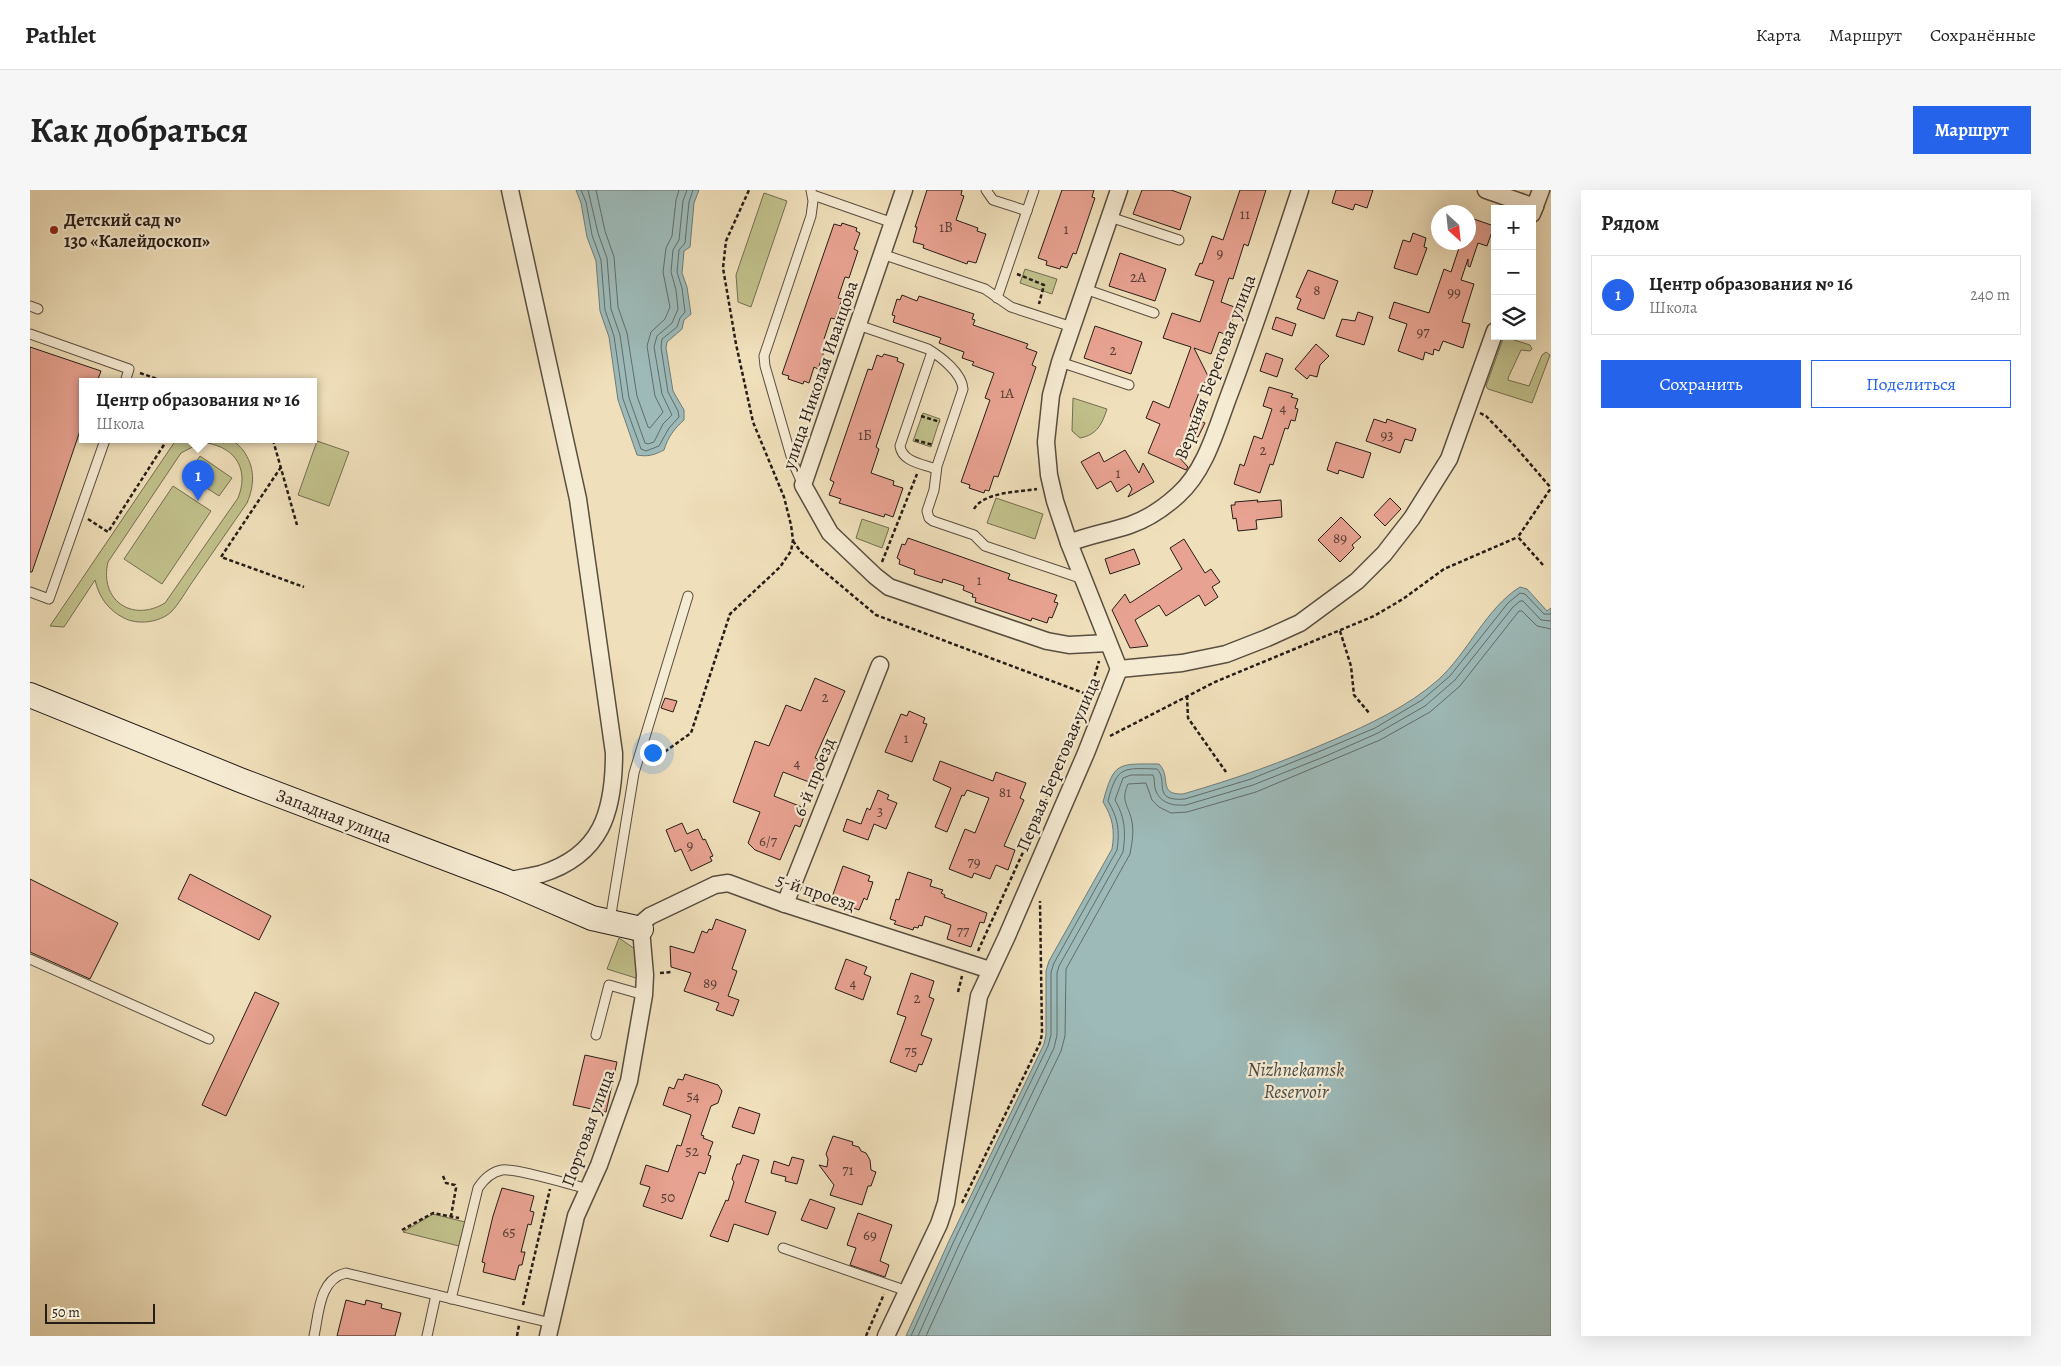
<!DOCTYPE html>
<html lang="ru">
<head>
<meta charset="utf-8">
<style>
  body { margin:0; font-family:Alegreya,serif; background:#f6f6f6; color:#222 }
  .controls { position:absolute; right:15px; top:15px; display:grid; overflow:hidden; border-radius:0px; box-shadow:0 5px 20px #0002 }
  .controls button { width:45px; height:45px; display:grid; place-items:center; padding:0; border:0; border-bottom:1px solid #e0e0e0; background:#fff; color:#222; font:25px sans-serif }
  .compass { position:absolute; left:1401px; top:15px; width:45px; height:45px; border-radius:50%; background:#fff; box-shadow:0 5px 20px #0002; rotate:153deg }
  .scale { position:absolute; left:15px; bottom:12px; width:110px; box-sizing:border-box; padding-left:5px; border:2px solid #271d17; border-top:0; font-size:14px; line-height:18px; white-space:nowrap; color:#271d17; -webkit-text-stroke:4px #f5ead2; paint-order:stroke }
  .you { position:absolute; left:622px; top:562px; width:18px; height:18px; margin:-12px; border:4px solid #fff; border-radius:50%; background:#1a73e8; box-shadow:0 0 0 8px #1a73e833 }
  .badge { display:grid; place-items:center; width:32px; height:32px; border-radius:50%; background:#2563eb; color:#fff; font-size:16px; font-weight:700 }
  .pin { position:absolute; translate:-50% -41px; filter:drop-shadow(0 1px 2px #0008) }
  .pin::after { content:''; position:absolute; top:26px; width:18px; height:15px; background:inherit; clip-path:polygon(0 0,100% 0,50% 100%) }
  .popup { position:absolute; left:49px; top:188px; width:238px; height:65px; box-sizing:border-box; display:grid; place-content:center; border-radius:0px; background:#fff; filter:drop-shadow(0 1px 4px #0005); font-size:16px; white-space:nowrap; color:#767676 }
  .popup b { font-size:19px; color:#222 }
  .popup::after { content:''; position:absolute; left:50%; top:100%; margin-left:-10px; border:10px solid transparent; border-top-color:#fff }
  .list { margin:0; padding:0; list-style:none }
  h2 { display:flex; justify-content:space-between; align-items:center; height:65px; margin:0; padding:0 20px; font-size:21px }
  h2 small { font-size:16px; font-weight:400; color:#767676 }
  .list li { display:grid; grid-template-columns:32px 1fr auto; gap:15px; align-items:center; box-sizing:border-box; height:80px; margin:0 10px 10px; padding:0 10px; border:1px solid #e0e0e0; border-radius:0px }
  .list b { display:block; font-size:19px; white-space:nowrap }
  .list p { margin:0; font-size:16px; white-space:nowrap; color:#767676 }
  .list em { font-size:16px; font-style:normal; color:#767676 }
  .actions { display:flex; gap:10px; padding:15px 20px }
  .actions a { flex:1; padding:11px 0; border:1px solid #2563eb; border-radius:0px; text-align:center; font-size:18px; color:#2563eb }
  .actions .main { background:#2563eb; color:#fff }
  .icon { flex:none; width:28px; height:28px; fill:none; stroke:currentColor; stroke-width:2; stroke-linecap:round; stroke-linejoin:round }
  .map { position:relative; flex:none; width:1521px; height:1146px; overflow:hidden; border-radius:0px }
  header { display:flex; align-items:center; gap:30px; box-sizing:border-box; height:70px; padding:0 25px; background:#fff; border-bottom:1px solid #e0e0e0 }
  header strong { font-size:24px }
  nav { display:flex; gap:28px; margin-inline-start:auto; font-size:18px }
  .intro { display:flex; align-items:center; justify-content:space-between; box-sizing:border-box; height:120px; padding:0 30px }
  h1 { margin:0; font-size:35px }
  .button { padding:12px 22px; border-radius:0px; background:#2563eb; color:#fff; font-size:18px; font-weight:700 }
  main { display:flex; gap:30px; padding:0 30px }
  aside { flex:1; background:#fff; border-radius:0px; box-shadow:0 5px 20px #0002 }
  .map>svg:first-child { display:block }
</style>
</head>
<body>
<header>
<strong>Pathlet</strong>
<nav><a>Карта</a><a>Маршрут</a><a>Сохранённые</a></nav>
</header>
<div class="intro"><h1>Как добраться</h1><a class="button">Маршрут</a></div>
<main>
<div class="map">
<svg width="1521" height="1146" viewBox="0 0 1521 1146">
  <rect width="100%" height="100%" fill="#efdfba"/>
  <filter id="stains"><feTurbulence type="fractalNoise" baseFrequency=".004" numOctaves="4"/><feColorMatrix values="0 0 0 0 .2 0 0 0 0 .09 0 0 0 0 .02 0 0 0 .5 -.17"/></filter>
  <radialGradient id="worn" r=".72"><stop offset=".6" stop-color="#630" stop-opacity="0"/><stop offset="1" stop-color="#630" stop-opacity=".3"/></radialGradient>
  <g fill="#c1c08b" stroke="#746e51" fill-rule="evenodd">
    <path d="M734 3 757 11 721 117 708 112 706 85Z"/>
    <path d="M995 79 1027 89 1022 104 990 93Z"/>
    <path d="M1475 147 1500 155 1502 159 1500 161 1491 160 1478 188V190L1499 196 1512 165 1516 162 1520 165 1502 213 1458 199 1456 196 1473 149Z"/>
    <path d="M1043 208 1077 219C1072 234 1067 245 1050 248L1042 241Z"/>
    <path d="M893 223 910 229 901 257 883 251Z"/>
    <path d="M146 250C156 250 194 247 201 250 205 251 210 257 213 260 225 277 225 294 217 313 199 339 181 365 163 391 156 401 149 414 141 422 129 433 107 435 94 428 78 420 69 407 65 390L34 437 20 436ZM177 253C207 258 219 281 208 308L135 413C102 433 69 410 78 372L151 263 168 254Z"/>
    <path d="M287 251 319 262 299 316 268 305Z"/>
    <path d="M170 266 202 288 189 306 157 285Z"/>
    <path d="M143 296 181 321 132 394 94 369Z"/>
    <path d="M966 308 1013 324 1005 349 957 333Z"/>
    <path d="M832 329 859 338 852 358 826 348Z"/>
    <path d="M589 748 605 759 609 789 577 779Z"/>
    <path d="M403 1024 435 1032 429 1056 373 1042Z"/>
  </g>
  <g fill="#9dbab9" stroke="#6e7b78">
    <path d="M546 0H669L664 13 660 57 654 61 652 83 657 97 661 124 654 130 652 139 637 152 636 158 643 201 654 220V230C644 239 638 247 634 260 624 265 618 267 607 265L588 210 579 147 570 121 566 71 557 47 551 13Z"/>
    <path d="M1490 397 1497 399 1517 421 1521 418V1146H876L919 1051 1014 854 1016 845V781L1019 771 1082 659C1085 641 1083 628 1073 612 1084 571 1088 574 1129 574 1142 587 1127 605 1153 604 1205 589 1253 572 1303 550 1340 534 1377 517 1408 490 1437 464 1457 417 1490 397Z"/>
  </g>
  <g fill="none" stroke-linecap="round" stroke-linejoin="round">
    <g stroke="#626c68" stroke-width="1">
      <path d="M551 0 556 12 562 45 571 70 575 120 584 146 593 209 611 259 616 261 629 256 639 238 649 227 648 221 638 202 631 157 632 149 647 137 650 128 655 122 652 98 647 82 649 60 655 53 659 12 663 0"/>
      <path d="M558 0 568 43 577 68 581 119 590 145 599 208 615 253 618 254 624 252 633 234 642 225 632 204 624 157 627 146 642 133 648 119 646 100 641 82 643 60 649 50 653 11 657 0"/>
      <path d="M566 0 575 41 584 67 588 117 597 143 607 206 618 237 620 238 633 222 625 206 617 156 621 142 635 129 640 117 633 82 636 58 642 46 646 10 649 0"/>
      <path d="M881 1146 923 1053 1018 856 1021 845V782L1024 773 1087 660C1090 641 1088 628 1078 611 1087 576 1093 578 1127 579 1139 591 1121 612 1155 609L1221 589 1293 560 1345 538 1392 510 1420 486 1478 413 1490 403 1495 404 1514 424H1521"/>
      <path d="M888 1146 929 1055 1024 858 1027 845V783L1029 776 1093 662C1096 642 1095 627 1085 610L1093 588 1101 585H1123C1125 589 1124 594 1125 598 1129 613 1142 616 1156 615L1223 595 1296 566 1348 543 1395 516 1425 490 1483 417 1490 411H1493L1511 430 1521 431"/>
      <path d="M896 1146 936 1059 1031 861 1035 846 1036 779 1100 664C1102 653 1104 643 1102 632 1099 615 1090 612 1098 594L1116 593 1122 610 1129 617 1141 623 1157 622 1226 602 1350 550 1400 522 1430 496 1489 421H1492L1507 436 1521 439"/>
    </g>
  </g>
  <g fill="#e8a291" stroke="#271d17">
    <path d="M897 0H932L931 5 934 6 926 30 948 38 947 41 956 44 946 73 938 71 937 74 893 58 894 55 883 52 887 37H885Z"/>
    <path d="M1032 0H1064L1062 7 1065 8 1046 64 1043 63 1037 78 1031 76 1030 79 1016 75 1017 71 1008 68Z"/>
    <path d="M1112 0H1141L1161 7 1150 40 1103 24Z"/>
    <path d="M1210 0H1236L1218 56 1214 54 1203 89 1199 88 1191 112 1207 118 1197 145 1189 142 1181 164 1164 158 1178 186V190L1172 195 1160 226 1175 233 1168 247 1157 242 1147 265 1158 277 1156 280 1118 263 1130 234 1116 228 1123 211 1139 218 1161 157 1133 148 1142 123 1170 132 1184 91 1165 85 1170 73 1172 74 1182 46 1193 50Z"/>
    <path d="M1306 0H1343L1337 18 1325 14 1323 20 1302 13Z"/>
    <path d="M1438 27 1464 36 1457 56 1448 53 1440 77 1438 76V69L1431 90 1444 94 1432 132 1440 134 1433 158 1413 151 1409 161 1404 159 1403 165 1395 162 1393 170 1368 161 1377 134 1359 128 1364 112 1399 123 1414 79 1421 82 1431 52H1438Z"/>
    <path d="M812 33 827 38 826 41 830 43 824 59 828 61 819 88 815 87 808 108 812 109 805 129 801 128 794 149 798 150 788 179 784 177 779 193 774 191 773 194 758 189 759 186 752 184 804 34 811 36Z"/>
    <path d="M1383 43 1396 48 1394 57 1397 58 1387 85 1364 78 1373 50 1380 52Z"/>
    <path d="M1090 63 1136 79 1125 111 1079 96Z"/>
    <path d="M1278 80 1308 91 1294 129 1267 119 1271 109 1266 107Z"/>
    <path d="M872 105 887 111 889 106 944 124 942 129 945 130 943 135 998 154 996 158 1007 162 1002 175 1006 177 981 250 968 287 964 286 959 301 955 300 954 303 939 298 940 295 931 292 960 210 955 208 964 183 942 175 944 172 932 168 934 162 909 153 911 148 863 132 865 126 862 125 867 109 870 110Z"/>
    <path d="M1328 122 1343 127 1334 155 1306 146 1312 129 1325 131Z"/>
    <path d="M1246 127 1266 134 1262 146 1242 139Z"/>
    <path d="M1065 136 1112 152 1101 184 1054 168Z"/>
    <path d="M1286 154 1299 166 1290 175 1287 187 1280 185 1277 189 1265 179Z"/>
    <path d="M0 157 71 181 67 192H53V232L2 382H0Z"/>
    <path d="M1236 163 1253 169 1247 187 1230 181Z"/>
    <path d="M854 164 868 168 867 171 874 174 846 257 849 259 841 283 864 291 863 295 873 298 863 327 855 324 854 327 809 313 811 309 799 305 804 292 800 290 838 179 842 180 847 165 852 167Z"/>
    <path d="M1239 197 1263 204 1261 207 1268 209 1265 218 1268 219 1265 231 1261 230 1258 239 1255 238 1243 275 1240 274 1230 303 1204 294 1210 274 1214 276 1224 246 1232 249 1242 219 1233 216Z"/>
    <path d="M1344 229 1356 233 1357 229 1386 239 1382 251 1375 249 1370 263 1336 251Z"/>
    <path d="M1306 252 1341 263 1333 288 1309 280 1308 284 1297 280Z"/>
    <path d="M1095 260 1109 283 1113 273 1124 292 1098 307 1102 299 1099 294 1087 302 1081 291 1067 299 1051 272 1069 262 1074 272Z"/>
    <path d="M1360 308 1371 319 1355 336 1344 325Z"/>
    <path d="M1228 310 1227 312 1251 310 1252 327 1226 330 1227 339 1208 341 1206 328 1203 329 1201 315H1205V312Z"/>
    <path d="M1311 327 1331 347 1322 355 1324 358 1310 372 1288 350Z"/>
    <path d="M878 348 980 384 978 389 1027 405 1024 412 1028 413 1022 428 1019 427 1017 433 1002 428 1001 431 945 412 946 408 942 407 943 404 933 400 934 396 913 389 912 393 884 384 885 380 869 374 870 370 867 368 872 354 875 355Z"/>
    <path d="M1154 349 1175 383 1181 379 1190 392 1182 397 1188 407 1175 416 1169 405 1136 426 1129 415 1105 430 1118 456 1100 458 1082 420 1095 404 1100 413 1152 379 1140 358Z"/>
    <path d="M1104 359 1110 374 1080 384 1075 369Z"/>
    <path d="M785 488 815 501 785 568 788 569 779 592 753 582 744 606 777 619 770 637 765 635 750 670 725 660 718 653 730 622 703 612 725 551 739 556 756 515 771 521Z"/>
    <path d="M635 508 647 511 643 522 631 518Z"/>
    <path d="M879 521 895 528 893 533 897 534 882 572 855 562 871 524 877 526Z"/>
    <path d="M910 571 963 591 966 582 996 593 990 608 994 610 974 656 985 660 978 680 966 675 960 689 944 683 942 688 919 679 935 639 945 643 959 608 937 600 934 606 932 605 917 642 905 637 921 598 903 590Z"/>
    <path d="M848 600 859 605 857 609 867 613 856 639 844 634 838 650 813 641 817 629 831 634 837 618 840 620Z"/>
    <path d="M652 633 657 644 668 639 673 650 675 649 683 666 680 667 682 671 661 681 651 659 645 662 636 640Z"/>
    <path d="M813 676 840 686 838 691 843 692 837 710 834 708 829 720 801 710Z"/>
    <path d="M878 682 902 690 900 696 913 700 911 703 915 705 914 707 957 723 954 733 950 732 941 757 917 749 921 735 895 726 892 736 889 735 888 738 884 737 883 740 864 734 866 731 860 729 866 709 869 710Z"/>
    <path d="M160 684 241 726 229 750 148 709Z"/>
    <path d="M0 689 88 733 60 789 0 762Z"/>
    <path d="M686 729 716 740 702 779 707 781 698 806 709 810 703 826 686 820 689 813 654 801 661 783 641 777 640 756 664 763 672 741 677 743 679 739 682 740Z"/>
    <path d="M816 769 837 777 834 784 841 787 833 810 805 799Z"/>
    <path d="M881 783 904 791 899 807 904 809 891 845 902 849 892 875 889 874 886 882 860 872 876 827 867 824Z"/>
    <path d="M225 802 249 813 196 926 172 915Z"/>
    <path d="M555 865 587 872 576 922 543 915Z"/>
    <path d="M655 884 688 895 692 901 688 913 681 916 671 945 674 946 673 948 683 952 678 965 681 966 675 984 669 982 652 1029 613 1016 620 997 610 994 616 975 638 982 647 955 651 956 661 925 633 915 639 897 644 899 648 889 653 890Z"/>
    <path d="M709 917 730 924 724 944 702 937Z"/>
    <path d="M803 946 823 952 822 955 829 957 831 961 836 963 840 970 841 980 846 982 841 996H838L832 1015 800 1005 804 995 789 975 797 977 798 969 796 964Z"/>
    <path d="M713 965 729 970 715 1012 746 1022 738 1045 704 1034 698 1052 680 1046 696 1010 698 1011 704 992 702 989 707 974H710Z"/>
    <path d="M762 967 774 970 767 994 755 991 756 987 741 983 744 971 759 976Z"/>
    <path d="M472 998 504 1006 500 1021 504 1022 501 1035 498 1034 491 1062H495L492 1075H489L485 1090 453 1082 455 1073 452 1072 463 1026Z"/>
    <path d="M780 1009 805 1018 797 1039 771 1030Z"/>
    <path d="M828 1023 862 1035 850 1071 859 1075 855 1087 820 1075 826 1058 817 1055Z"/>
    <path d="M316 1110 335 1115 336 1110 352 1114 351 1118 371 1123 365 1146H307Z"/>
  </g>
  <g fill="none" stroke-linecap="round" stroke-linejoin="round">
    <g stroke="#594e40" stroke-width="11">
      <g id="lane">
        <path d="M956 0 963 10 997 21"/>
        <path d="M783 5 863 33"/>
        <path d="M1080 27 1149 50"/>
        <path d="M852 64 955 99 981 117 1042 137"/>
        <path d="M1055 99 1124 123"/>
        <path d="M967 108 1004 0"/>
        <path d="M0 116 8 119"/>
        <path d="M828 135 898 159C911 167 932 183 933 199L907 276 904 300 897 321 899 328 903 331 944 345 955 356 1053 389"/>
        <path d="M0 144 99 179 95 192"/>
        <path d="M902 162 870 256C872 272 893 274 906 279"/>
        <path d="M1030 172 1099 195"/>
        <path d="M773 295 763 273 735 176 734 166 781 26 783 11 781 0"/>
        <path d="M0 402 19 409 75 250"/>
        <path d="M580 730 604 583 658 406"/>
        <path d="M0 769 179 849"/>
        <path d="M566 845 579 795 614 805"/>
        <path d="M753 1058 877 1101"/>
        <path d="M421 1109 448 998C454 989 461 982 472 980 487 978 541 995 559 999"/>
        <path d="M284 1146C289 1123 289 1089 316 1083L521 1133"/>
        <path d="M397 1146 406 1105"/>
      </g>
    </g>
    <g stroke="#594e40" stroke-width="19">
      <g id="street">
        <path d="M874 0 773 295 800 343 845 386 859 397 1017 451 1039 455 1078 453"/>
        <path d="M1089 0 1030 172 1021 205 1016 252 1019 285 1025 311 1039 353 1089 479"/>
        <path d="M1456 0 1505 17"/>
        <path d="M1502 24 1511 0"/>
        <path d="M1039 353C1059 345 1079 342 1100 335 1117 329 1135 317 1148 305 1175 281 1186 240 1198 208 1224 139 1247 70 1270 0"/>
        <path d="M1089 479 1152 473 1196 464 1237 448 1270 433 1327 391 1354 364 1382 328 1419 269 1465 141"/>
        <path d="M476 691C488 688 499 687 511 684 572 665 584 621 584 563L548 309 480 0"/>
        <path d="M755 714 850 475"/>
        <path d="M518 1146 546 1026 569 975 599 891 614 805 615 785 611 739 613 732 620 726 685 695 698 693 755 714 960 780"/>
        <path d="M856 1146 909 1034 916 1013 949 806 977 746 1056 563 1089 479"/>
      </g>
    </g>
    <g stroke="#271d17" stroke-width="26">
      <path id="secondary" d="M0 505 210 590 476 691 562 728 611 739"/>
    </g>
    <g stroke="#271d17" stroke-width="2.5" stroke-dasharray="4 2.5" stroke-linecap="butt">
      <path d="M987 84 1014 95 1009 114"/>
      <path d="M110 183 136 192"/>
      <path d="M1450 223 1456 226 1484 255 1521 298"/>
      <path d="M891 226 910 232"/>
      <path d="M243 250 267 335"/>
      <path d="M885 250 903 255"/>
      <path d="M251 277 191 367 274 397"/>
      <path d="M944 319C953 302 989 302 1007 299"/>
      <path d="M58 329 78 342 137 250"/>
      <path d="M763 351 771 362 846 425 1059 505"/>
      <path d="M852 372 887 284"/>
      <path d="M1513 375 1488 347 1521 298"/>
      <path d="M1310 441 1321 476 1324 505 1340 524"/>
      <path d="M1157 506 1158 528 1196 582"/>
      <path d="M1080 546 1185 492 1344 426 1373 409 1414 379 1488 347"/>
      <path d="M619 573 661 543 700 424 750 377 761 361 763 350 761 335 754 307 723 232 706 154 693 78 696 51 719 0"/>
      <path d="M948 761 1010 625 1059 505 1069 471"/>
      <path d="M630 783 641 782"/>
      <path d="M928 802 932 786"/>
      <path d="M413 986 416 993 425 995 426 998 421 1026"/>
      <path d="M932 1013 1010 853 1012 844 1010 711"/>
      <path d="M372 1040 403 1023 429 1028"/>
      <path d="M493 1115 520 999"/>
      <path d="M487 1146 489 1135"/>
      <path d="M836 1146 854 1104"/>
    </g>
    <use href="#lane" stroke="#f5ead2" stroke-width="9"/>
    <use href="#street" stroke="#f5ead2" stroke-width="16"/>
    <use href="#secondary" stroke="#f5ead2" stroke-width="24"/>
  </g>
  <circle fill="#8f2418" stroke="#f5ead2" stroke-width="2" cx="24" cy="40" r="5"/>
  <g text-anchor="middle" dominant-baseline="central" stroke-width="4.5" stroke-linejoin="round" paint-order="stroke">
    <g font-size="15" fill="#573e36">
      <text x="1215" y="24">11</text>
      <text x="916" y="37">1В</text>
      <text x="1036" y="39">1</text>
      <text x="1190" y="63">9</text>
      <text x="1108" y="87">2А</text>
      <text x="1287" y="100">8</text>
      <text x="1424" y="102">99</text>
      <text x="1393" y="142">97</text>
      <text x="1083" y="160">2</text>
      <text x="977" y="203">1А</text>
      <text x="1253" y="218">4</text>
      <text x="835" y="245">1Б</text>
      <text x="1357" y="245">93</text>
      <text x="1233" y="260">2</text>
      <text x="1088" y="283">1</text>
      <text x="1310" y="348">89</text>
      <text x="949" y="390">1</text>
      <text x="795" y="507">2</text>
      <text x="876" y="548">1</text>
      <text x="767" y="573">4</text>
      <text x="975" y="602">81</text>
      <text x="850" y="621">3</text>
      <text x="738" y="651">6/7</text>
      <text x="660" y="655">9</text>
      <text x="944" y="672">79</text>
      <text x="933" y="741">77</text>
      <text x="680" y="793">89</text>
      <text x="823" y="793">4</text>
      <text x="887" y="808">2</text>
      <text x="881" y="861">75</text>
      <text x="663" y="906">54</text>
      <text x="662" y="961">52</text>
      <text x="818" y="980">71</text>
      <text x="638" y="1007">50</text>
      <text x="479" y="1042">65</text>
      <text x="840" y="1045">69</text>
    </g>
    <g font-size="18" font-weight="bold" fill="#271d17" stroke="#f5ead2" text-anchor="start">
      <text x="34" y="30">Детский сад №<tspan x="34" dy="21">130 «Калейдоскоп»</tspan></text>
    </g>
    <g font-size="18" fill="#271d17" stroke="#f5ead2">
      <text transform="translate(1185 177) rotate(-69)">Верхняя Береговая улица</text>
      <text transform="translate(790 185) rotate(-71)">улица Николая Иванцова</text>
      <text transform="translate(1028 574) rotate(-67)">Первая Береговая улица</text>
      <text transform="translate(784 587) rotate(-68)">6-й проезд</text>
      <text transform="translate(304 626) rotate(21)">Западная улица</text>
      <text transform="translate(786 702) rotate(19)">5-й проезд</text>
      <text transform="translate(558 938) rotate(-70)">Портовая улица</text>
    </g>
    <g font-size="19" font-style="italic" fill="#4a4c48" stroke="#f5ead2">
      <text x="1266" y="880">Nizhnekamsk<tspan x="1266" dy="22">Reservoir</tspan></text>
    </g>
  </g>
  <rect width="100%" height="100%" filter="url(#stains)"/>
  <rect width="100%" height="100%" fill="url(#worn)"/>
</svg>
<div class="controls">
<button>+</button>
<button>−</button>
<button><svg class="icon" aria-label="layers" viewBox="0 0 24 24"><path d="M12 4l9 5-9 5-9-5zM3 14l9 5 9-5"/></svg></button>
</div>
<svg class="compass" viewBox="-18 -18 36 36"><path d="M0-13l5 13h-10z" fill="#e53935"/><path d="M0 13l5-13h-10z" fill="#767676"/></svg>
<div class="scale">50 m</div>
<div class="you"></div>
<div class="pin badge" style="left:168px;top:311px">1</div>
<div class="popup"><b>Центр образования № 16</b>Школа</div>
</div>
<aside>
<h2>Рядом<small></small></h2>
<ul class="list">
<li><span class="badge">1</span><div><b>Центр образования № 16</b><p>Школа</p></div><em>240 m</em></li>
</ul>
<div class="actions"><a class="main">Сохранить</a><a>Поделиться</a></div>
</aside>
</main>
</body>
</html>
